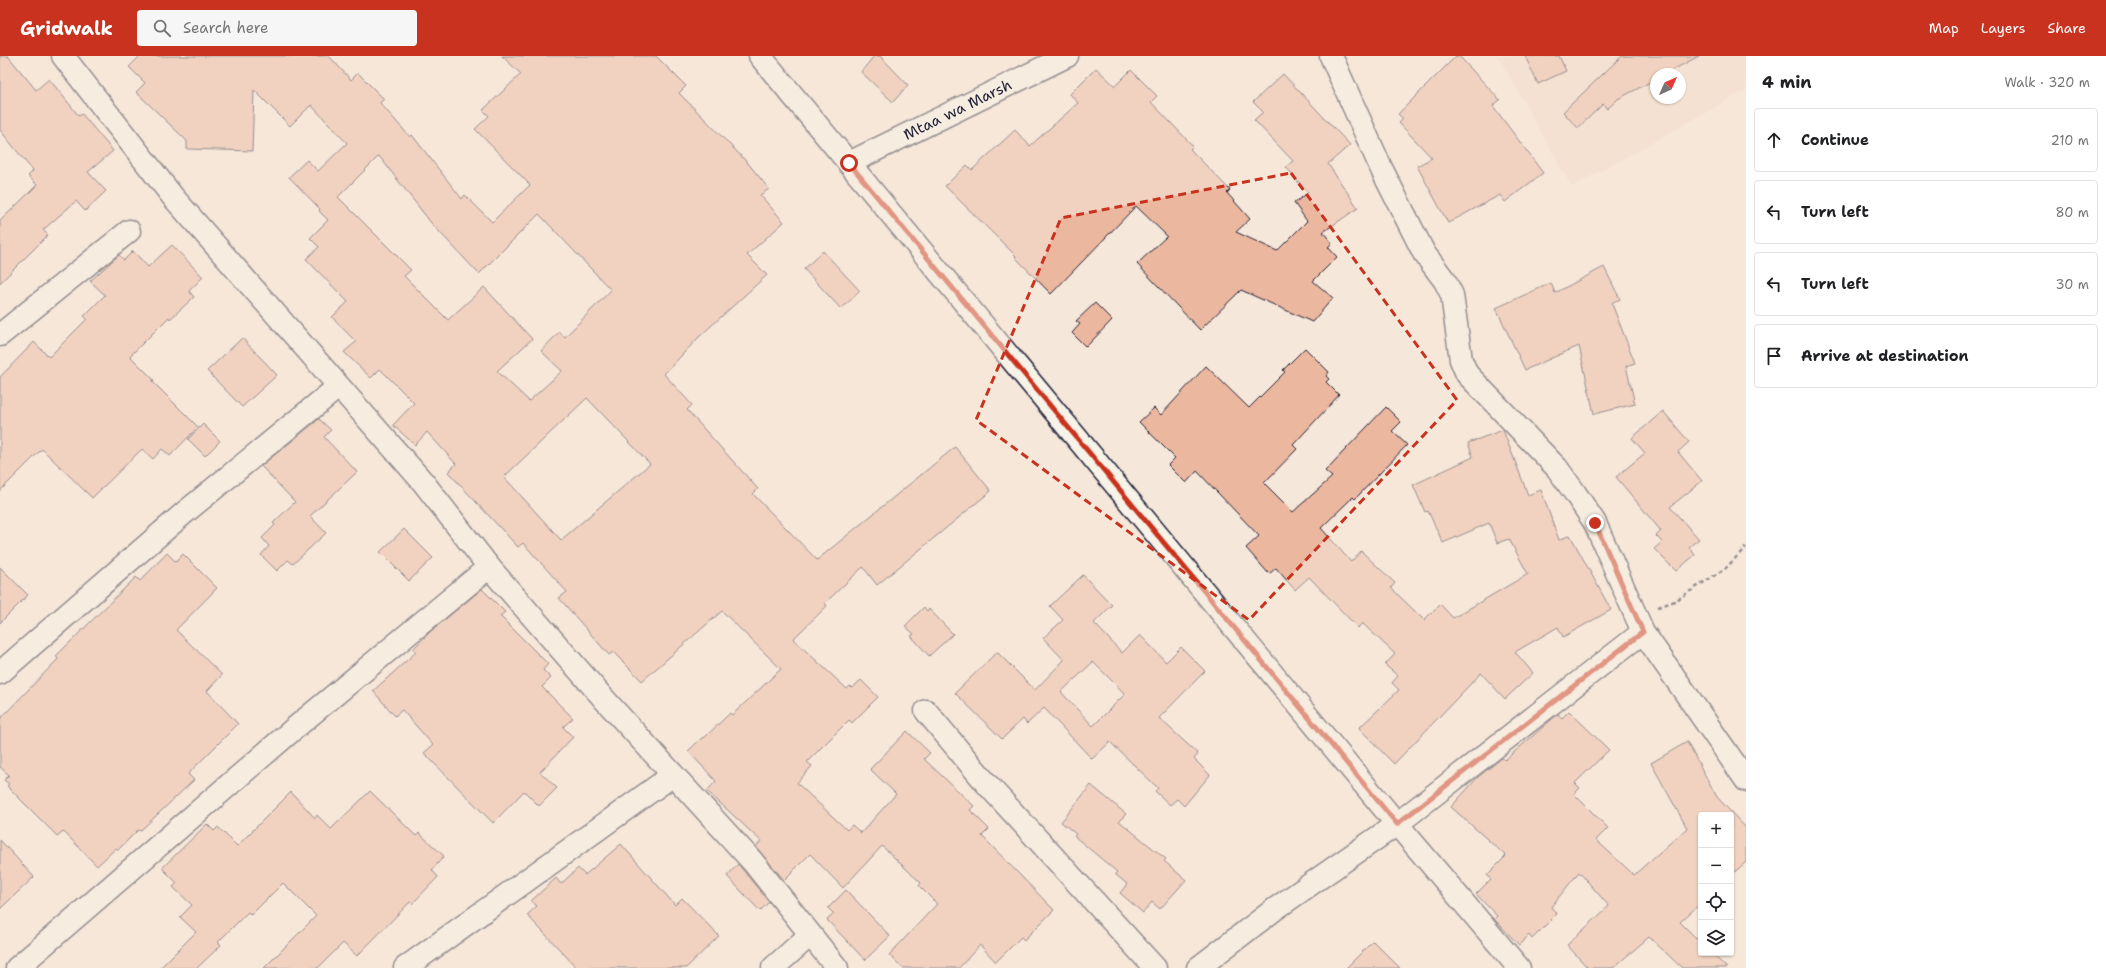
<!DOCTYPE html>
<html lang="en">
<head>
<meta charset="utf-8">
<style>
  body { margin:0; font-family:"Shantell Sans",sans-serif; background:#f6f6f6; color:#202124 }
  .controls { position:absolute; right:12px; bottom:12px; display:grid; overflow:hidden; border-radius:4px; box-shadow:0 1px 3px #0004 }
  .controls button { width:36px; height:36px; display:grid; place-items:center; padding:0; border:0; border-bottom:1px solid #e0e0e0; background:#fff; color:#202124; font:20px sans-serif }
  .compass { position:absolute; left:1650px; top:12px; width:36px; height:36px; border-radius:50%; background:#fff; box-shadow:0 1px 3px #0004; rotate:45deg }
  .stop { position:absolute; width:12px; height:12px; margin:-9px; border:3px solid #c8321e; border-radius:50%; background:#fff }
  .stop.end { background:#c8321e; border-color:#fff; box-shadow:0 1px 4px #0008 }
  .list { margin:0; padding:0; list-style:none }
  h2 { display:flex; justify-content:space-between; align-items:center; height:52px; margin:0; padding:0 16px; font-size:17px }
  h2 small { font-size:13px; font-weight:400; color:#757577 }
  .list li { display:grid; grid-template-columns:26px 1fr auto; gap:12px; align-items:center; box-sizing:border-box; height:64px; margin:0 8px 8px; padding:0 8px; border:1px solid #e0e0e0; border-radius:4px }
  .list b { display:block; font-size:15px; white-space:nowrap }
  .list em { font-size:13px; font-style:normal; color:#757577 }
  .icon { flex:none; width:22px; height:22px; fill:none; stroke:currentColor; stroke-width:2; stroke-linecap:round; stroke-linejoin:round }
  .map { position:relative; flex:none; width:1746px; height:912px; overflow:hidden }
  header { display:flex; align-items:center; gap:24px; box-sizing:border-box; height:56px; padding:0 20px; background:#c8321e; color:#fff }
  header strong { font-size:19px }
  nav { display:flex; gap:22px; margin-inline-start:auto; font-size:14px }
  .search { width:280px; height:36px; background:#f6f6f6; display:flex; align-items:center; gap:10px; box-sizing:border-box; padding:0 14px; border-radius:4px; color:#757577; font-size:15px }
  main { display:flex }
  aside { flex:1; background:#fff }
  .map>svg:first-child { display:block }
</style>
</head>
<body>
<header>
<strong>Gridwalk</strong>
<div class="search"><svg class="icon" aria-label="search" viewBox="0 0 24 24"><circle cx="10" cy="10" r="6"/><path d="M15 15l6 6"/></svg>Search here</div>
<nav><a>Map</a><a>Layers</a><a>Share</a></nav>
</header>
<main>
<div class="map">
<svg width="1746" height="912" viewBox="0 0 1746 912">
  <rect width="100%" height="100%" fill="#f5e7d9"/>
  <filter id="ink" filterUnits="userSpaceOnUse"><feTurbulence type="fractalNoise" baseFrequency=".025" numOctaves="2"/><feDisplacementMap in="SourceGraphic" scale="8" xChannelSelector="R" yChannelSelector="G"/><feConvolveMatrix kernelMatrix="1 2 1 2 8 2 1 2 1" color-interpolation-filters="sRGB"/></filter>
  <g filter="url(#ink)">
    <path fill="#f2d9c8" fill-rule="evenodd" d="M1498 0H1746V34L1572 131ZM1656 18H1680V42H1656Z"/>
    <g fill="#ecb79f" stroke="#22223b" fill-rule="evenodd">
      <path d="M0 0H8L36 34 49 23 79 60 82 58 113 95 88 116 106 135 85 155 76 145 43 174 48 179 0 227V165L37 129 28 120 33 115 0 74Z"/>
      <path d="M140 0H329L351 24 358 17 384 43 380 47 410 81 412 79 462 143 465 139 492 166 530 129 475 73 489 60 483 54 521 18 502 0H656L686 30 679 37 747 106 769 133 760 139 784 166 747 199 767 219 699 281 664 318 692 349 687 354 758 433 753 438 817 504 955 391 991 435 877 529 863 511 825 547 827 550 793 583 847 633 850 630 852 632 861 624 878 641 852 667 849 664 807 706 812 710 797 727 847 774 852 769 861 777 896 738 870 713 907 675 930 697 924 703 974 750 970 754 989 773 982 780 1054 854 1024 884 1021 881 996 906 980 889 959 912H903L889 899 937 848 919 830 921 827 882 790 843 832 810 798 784 824 756 791 761 785 707 735 716 725 688 695 703 681 704 682 730 657 732 659 781 613 722 555 642 625 613 596 609 599 559 542 567 536 523 487 518 491 448 416 456 408 427 376 415 389 393 369 414 347 380 313 371 322 344 296 356 286 332 261 348 246 306 203 319 191 310 182 328 164 319 155 320 153 289 121 307 104 318 115 347 87 311 49 290 70 254 34 252 95 187 93V85L136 36 145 27 129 11ZM379 100 432 168 479 218 539 158 611 234 565 281 559 276 541 295 562 315 529 345 497 315 532 283 484 231 448 264 404 220 411 214 338 141ZM587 342 650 408 561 484 504 421Z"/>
      <path d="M874 0H880L908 29 893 46 861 16Z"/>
      <path d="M1456 0H1459L1500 44 1493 50 1543 117 1505 146 1500 139 1448 167 1417 110 1432 102 1399 67 1403 63 1398 58Z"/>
      <path d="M1525 0H1559L1566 15 1538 28Z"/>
      <path d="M1622 0H1699L1665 18H1656V23L1618 43 1607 53 1603 48 1578 72 1563 56Z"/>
      <path d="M1096 12 1115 30 1131 14 1157 40 1151 46 1193 90 1190 93 1230 134 1227 137 1250 163 1236 176 1277 195 1307 165 1294 147 1308 137 1286 111 1293 105 1254 64 1263 56 1253 46 1283 18 1350 89 1328 108 1358 152 1323 176 1332 187 1328 191 1337 201 1313 225 1333 242 1312 266 1241 234 1200 274 1137 208 1167 180 1136 150 1051 238 1015 201 1016 200 945 130 967 109 972 114 1015 74 1030 90 1078 47 1070 38Z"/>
      <path d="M172 189 203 221 189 235 194 241 170 263 169 261 130 300 154 324 152 325 198 371 170 400 162 393 153 403 142 393 92 442 42 393 0 435V321L34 286 49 301 87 263 84 260 105 239 90 225 119 199 124 204 133 195 148 211Z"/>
      <path d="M823 195 860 235 841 253 804 213Z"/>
      <path d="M1604 211 1620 243 1612 248 1635 307 1626 310 1635 348 1594 358 1579 290 1525 314 1496 252 1551 227 1555 237Z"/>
      <path d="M1095 247 1112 264 1086 291 1072 277 1080 268 1076 265Z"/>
      <path d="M242 282 277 319 242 351 207 315Z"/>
      <path d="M1305 292 1329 316 1326 320 1329 323 1326 326 1339 339 1293 389 1297 393 1264 427 1293 456 1332 421 1325 415 1386 351 1401 366 1392 375 1407 389 1355 443 1353 441 1321 472 1351 506 1361 495 1395 527 1391 532 1424 564 1440 548 1453 562 1528 518 1509 483 1497 487 1489 467 1443 487 1428 455 1425 456 1413 429 1473 401 1468 387 1503 374 1528 439 1541 434 1559 484 1570 479 1611 554 1563 581 1558 571 1515 596 1533 617 1505 643 1481 617 1394 708 1359 672 1399 634 1392 627 1398 620 1385 609 1395 598 1362 567 1358 572 1309 521 1295 534 1276 512 1269 518 1246 492 1259 480 1197 415 1186 427 1168 409 1175 402 1139 366 1154 352 1161 359 1206 310 1249 352 1285 316 1283 314Z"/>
      <path d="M1663 355 1689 386 1678 396 1702 425 1670 451 1699 483 1689 491 1695 499 1676 515 1654 493 1662 486 1656 480 1661 475 1616 421 1645 397 1632 382Z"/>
      <path d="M319 363 331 374 324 381 357 416 310 460 326 477 293 508 288 504 277 515 261 499 269 490 262 482 275 469 273 467 295 446 261 410Z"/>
      <path d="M203 368 220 385 205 400 188 383Z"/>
      <path d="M404 473 433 502 409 525 380 496Z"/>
      <path d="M167 497 176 506 183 498 217 532 176 574 222 619 207 635 238 668 188 718 194 724 140 775 138 774 118 794 116 792 97 810 63 775 57 780 7 730 9 728 4 724 9 719 0 711V663L58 603 56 600 136 521 140 525Z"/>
      <path d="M0 511 28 539 0 567Z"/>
      <path d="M1083 519 1112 549 1094 567 1122 597 1140 579 1166 606 1181 591 1205 615 1159 662 1198 698 1194 703 1210 719 1184 750 1177 743 1170 749 1155 735 1158 732 1110 686 1092 703 1044 652 1027 668 1023 663 1002 683 955 637 997 596 1035 634 1064 604 1043 582 1063 564 1050 550ZM1093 606 1125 638 1093 670 1061 636Z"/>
      <path d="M482 533 505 556 500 560 548 608 543 614 551 622 542 631 573 662 563 671 573 681 540 716 557 732 539 750 524 735 493 767 424 697 433 689 402 654 395 660 373 635 416 596 413 593 431 575Z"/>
      <path d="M924 551 927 555 929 553 953 578 929 600 911 580 914 578 905 570Z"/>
      <path d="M1569 655 1609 694 1575 727 1580 732 1574 738 1608 772 1596 784 1634 819 1687 772 1651 707 1687 686 1717 741 1746 772V806L1731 819V759H1701V847L1680 866 1701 887V897H1711L1727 912H1682L1649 881 1613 912H1588L1567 889 1609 850 1579 816 1551 851 1557 858 1532 883 1529 879 1519 889 1494 863 1497 860 1476 838 1491 823 1487 819 1506 800 1451 751 1478 721 1502 702 1505 704 1558 658 1562 662Z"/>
      <path d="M1091 729 1126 758 1119 765 1166 803 1164 805 1186 824 1160 853 1152 846 1143 857 1120 837 1127 828 1115 818 1117 816 1074 780 1076 778 1061 766Z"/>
      <path d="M370 735 416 780 419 777 444 800 432 814 438 821 412 848 410 846 357 900 343 887 318 912H264L316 860 283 827 251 859 248 856 218 886 221 889 197 912H160L196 876 180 861 192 849 173 831 177 827 162 812 207 768 214 775 218 771 237 790 291 736 315 762 317 759 331 773Z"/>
      <path d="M0 784 34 821 0 853Z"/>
      <path d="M621 788 675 849 682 842 719 880 686 912H577L527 859 537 850 531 845 556 822 561 828 578 812 585 819Z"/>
      <path d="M738 808 769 846 760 855 727 820Z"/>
      <path d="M846 834 890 880 865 904 827 864 834 858 828 852Z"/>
      <path d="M1373 885 1400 912H1346Z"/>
    </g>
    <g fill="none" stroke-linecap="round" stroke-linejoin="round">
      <g stroke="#22223b" stroke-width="25">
        <g id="street">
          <path d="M63 0 173 141 423 426 489 511 605 644 753 806 837 912"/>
          <path d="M1331 0 1382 114 1424 197 1445 225 1452 239 1461 304 1467 318 1557 412 1575 437 1595 467 1643 576 1746 724"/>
          <path id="s1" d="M849 107 1067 0"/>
          <path d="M0 279 129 175"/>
          <path d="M0 617 183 458 338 331"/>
          <path d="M926 655 986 727 1155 912"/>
          <path d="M17 912 296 671 489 511"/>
          <path d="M405 912 673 719"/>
          <path d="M773 912 810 879"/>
          <path d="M1198 912 1275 853 1397 768 1643 576"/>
        </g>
      </g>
      <g stroke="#22223b" stroke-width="25">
        <path id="secondary" d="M760 0 1397 768 1519 912"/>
      </g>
      <path stroke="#22223b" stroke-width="2.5" stroke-dasharray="4 3" stroke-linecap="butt" d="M1658 551 1675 545 1726 512 1746 491"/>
      <use href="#street" stroke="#f7f3e8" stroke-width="22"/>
      <use href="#secondary" stroke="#f7f3e8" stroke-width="22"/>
    </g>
  </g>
  <g fill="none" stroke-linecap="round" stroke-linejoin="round" filter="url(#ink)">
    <path stroke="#c8321e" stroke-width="5" d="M849 107 1397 768 1643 576 1595 467"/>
  </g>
  <path d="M0 0H1746V912H0ZM1291 117 1457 344 1249 564 976 364 1061 162Z" fill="#f5e7d9" fill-opacity=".55" fill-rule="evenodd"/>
  <path fill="none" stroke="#c8321e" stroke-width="3" stroke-dasharray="8 5" stroke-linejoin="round" d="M1291 117 1457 344 1249 564 976 364 1061 162Z"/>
  <g text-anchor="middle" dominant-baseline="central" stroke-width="3" stroke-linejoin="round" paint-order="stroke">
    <g font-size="15" fill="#22223b" stroke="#f7f3e8">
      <text stroke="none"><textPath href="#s1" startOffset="121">Mtaa wa Marsh</textPath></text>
    </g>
  </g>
</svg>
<div class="controls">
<button>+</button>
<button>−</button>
<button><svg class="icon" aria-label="locate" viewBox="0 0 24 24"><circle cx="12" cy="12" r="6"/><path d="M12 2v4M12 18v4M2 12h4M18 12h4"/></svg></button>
<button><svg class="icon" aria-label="layers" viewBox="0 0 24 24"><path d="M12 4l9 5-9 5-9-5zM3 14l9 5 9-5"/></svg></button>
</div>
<svg class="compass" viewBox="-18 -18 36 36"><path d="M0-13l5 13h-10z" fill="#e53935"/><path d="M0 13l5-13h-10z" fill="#757577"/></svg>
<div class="stop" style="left:849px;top:107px"></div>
<div class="stop end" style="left:1595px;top:467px"></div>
</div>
<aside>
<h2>4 min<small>Walk · 320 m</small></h2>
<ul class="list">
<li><svg class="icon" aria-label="ahead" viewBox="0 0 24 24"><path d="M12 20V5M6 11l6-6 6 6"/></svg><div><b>Continue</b></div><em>210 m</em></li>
<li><svg class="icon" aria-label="left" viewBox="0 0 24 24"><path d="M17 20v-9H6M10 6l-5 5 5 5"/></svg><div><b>Turn left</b></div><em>80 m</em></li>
<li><svg class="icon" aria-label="left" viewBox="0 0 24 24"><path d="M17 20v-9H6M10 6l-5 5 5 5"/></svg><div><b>Turn left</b></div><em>30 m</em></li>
<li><svg class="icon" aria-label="arrive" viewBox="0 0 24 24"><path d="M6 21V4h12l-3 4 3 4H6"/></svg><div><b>Arrive at destination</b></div></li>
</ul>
</aside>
</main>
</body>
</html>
